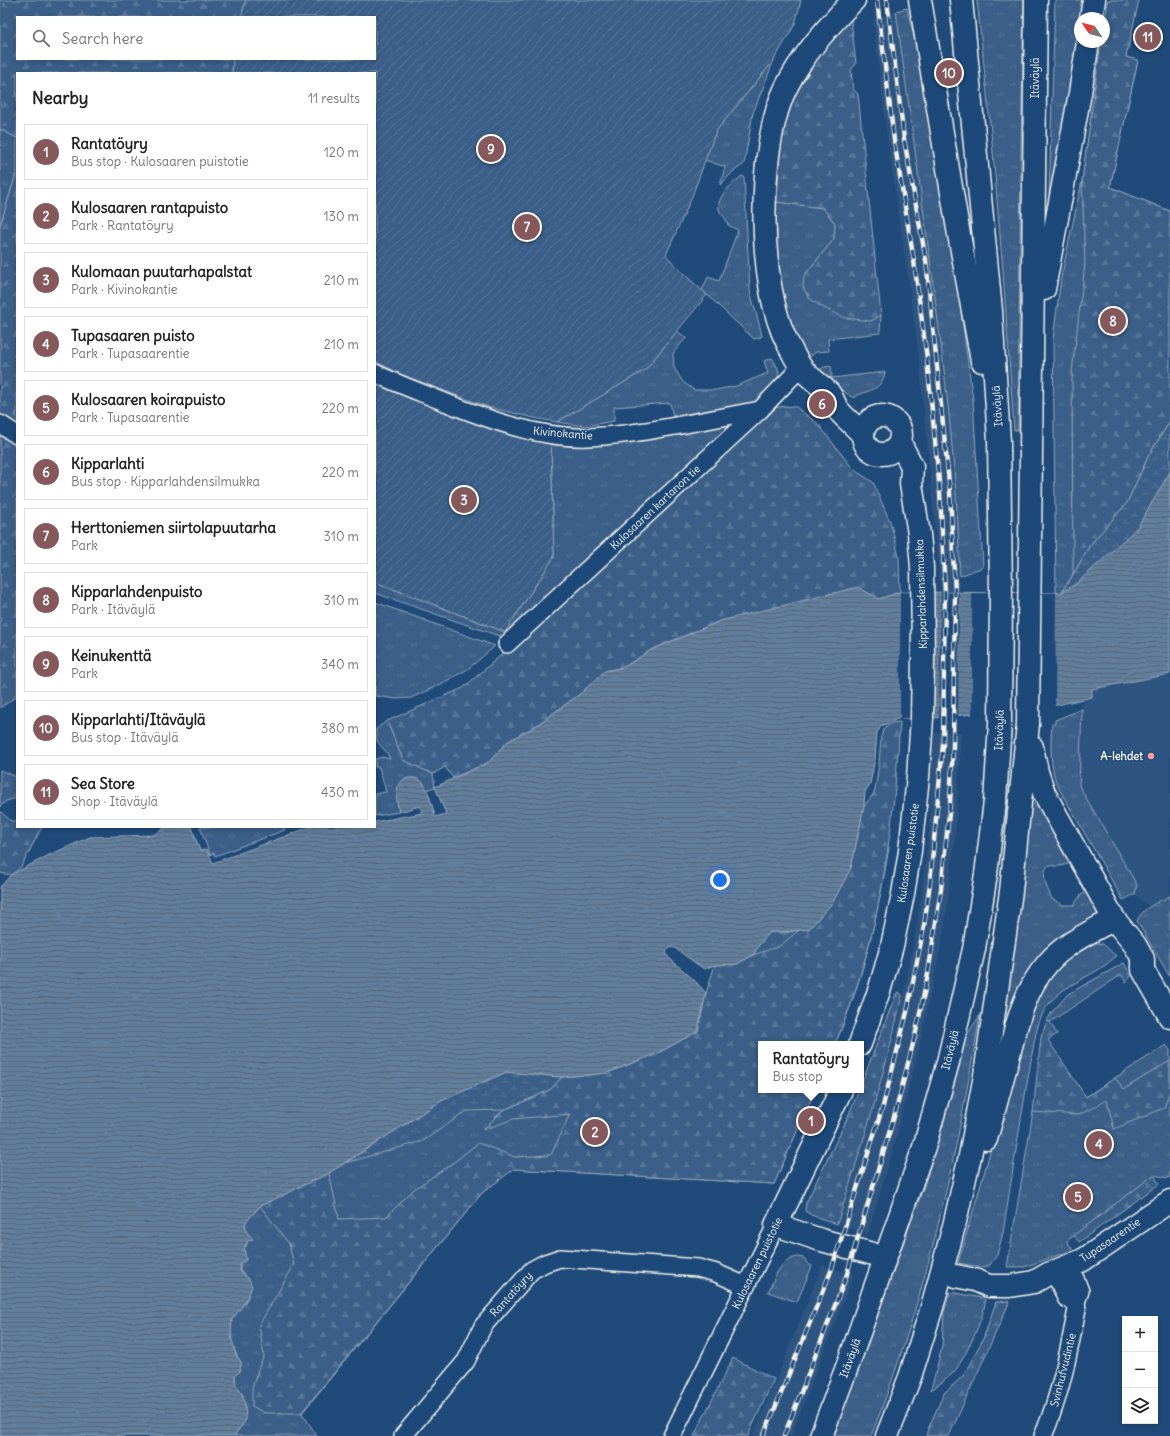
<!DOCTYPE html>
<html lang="en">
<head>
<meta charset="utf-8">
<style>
  body { margin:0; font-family:Delius,sans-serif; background:#f6f6f6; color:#222 }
  .controls { position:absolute; right:12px; bottom:12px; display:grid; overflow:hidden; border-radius:0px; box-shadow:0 2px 6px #0003 }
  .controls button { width:36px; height:36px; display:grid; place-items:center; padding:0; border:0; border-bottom:1px solid #e0e0e0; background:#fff; color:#222; font:20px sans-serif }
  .compass { position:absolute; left:1074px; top:12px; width:36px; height:36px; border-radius:50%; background:#fff; box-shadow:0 2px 6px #0003; rotate:305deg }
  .you { position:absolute; left:720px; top:880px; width:14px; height:14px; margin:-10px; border:3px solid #fff; border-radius:50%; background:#1a73e8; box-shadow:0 0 0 6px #1a73e833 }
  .badge { display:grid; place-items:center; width:26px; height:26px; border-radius:50%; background:#85585c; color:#fff; font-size:13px; font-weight:700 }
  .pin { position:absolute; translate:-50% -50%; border:2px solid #fff; box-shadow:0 1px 4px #0006 }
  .popup { position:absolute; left:758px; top:1041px; width:106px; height:52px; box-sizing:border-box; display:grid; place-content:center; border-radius:0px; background:#fff; filter:drop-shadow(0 1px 3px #0005); font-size:13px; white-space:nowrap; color:#767676 }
  .popup b { font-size:15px; color:#222 }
  .popup::after { content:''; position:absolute; left:50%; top:100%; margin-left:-8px; border:8px solid transparent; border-top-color:#fff }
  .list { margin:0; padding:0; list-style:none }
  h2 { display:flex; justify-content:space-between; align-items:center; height:52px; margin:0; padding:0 16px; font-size:17px }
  h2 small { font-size:13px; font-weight:400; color:#767676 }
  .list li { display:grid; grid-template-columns:26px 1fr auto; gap:12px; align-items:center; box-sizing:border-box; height:56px; margin:0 8px 8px; padding:0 8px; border:1px solid #e0e0e0; border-radius:0px }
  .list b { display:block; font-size:15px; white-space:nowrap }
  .list p { margin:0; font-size:13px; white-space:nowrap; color:#767676 }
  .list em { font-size:13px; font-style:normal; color:#767676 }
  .icon { flex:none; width:22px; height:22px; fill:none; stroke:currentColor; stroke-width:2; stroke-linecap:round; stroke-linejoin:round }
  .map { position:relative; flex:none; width:1170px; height:1436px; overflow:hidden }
  .search { position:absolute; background:#fff; box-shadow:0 2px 6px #0003; left:16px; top:16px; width:360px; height:44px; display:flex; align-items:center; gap:10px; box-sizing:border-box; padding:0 14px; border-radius:0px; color:#767676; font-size:15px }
  .panel { position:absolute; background:#fff; box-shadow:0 2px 6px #0003; left:16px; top:72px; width:360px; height:756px; border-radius:0px }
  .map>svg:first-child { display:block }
</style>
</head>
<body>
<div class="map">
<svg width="1170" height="1436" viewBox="0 0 1170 1436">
  <defs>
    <pattern id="grass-tufts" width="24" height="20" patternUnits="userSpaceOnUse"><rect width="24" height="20" fill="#3a5f88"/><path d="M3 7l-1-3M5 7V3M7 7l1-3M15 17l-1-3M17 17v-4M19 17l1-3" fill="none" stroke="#577699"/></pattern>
    <pattern id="forest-firs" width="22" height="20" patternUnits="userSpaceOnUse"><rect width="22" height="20" fill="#3a5f88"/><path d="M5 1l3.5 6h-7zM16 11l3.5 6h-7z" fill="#577699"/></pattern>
    <pattern id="wetland-marsh" width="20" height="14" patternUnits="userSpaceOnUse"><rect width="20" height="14" fill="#3a5f88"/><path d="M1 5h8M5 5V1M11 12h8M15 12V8" fill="none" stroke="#577699"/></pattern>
    <pattern id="garden-furrows" width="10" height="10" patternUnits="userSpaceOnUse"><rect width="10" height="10" fill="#3a5f88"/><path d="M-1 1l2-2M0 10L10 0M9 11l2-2" fill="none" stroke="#577699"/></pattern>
    <pattern id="water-rules" width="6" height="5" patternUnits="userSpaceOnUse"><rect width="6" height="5" fill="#627e9d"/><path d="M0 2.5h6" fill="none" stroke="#58687a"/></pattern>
  </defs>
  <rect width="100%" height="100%" fill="#1f4a7a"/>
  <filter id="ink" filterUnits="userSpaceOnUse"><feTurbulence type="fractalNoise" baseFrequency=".025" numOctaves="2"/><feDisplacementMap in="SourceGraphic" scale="8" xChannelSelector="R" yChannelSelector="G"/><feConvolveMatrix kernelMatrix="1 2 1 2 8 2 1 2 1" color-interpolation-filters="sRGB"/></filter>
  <g filter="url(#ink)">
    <g fill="#2d5581">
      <path d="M896 11 912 132 932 266 951 430 959 521V593L941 592 918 347 886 129 873 19Z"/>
      <path d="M1170 674V925L1135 894 1137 885 1079 786 1082 700 1092 697V689Z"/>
      <path d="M933 732 961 733 955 839 944 931 921 1040 897 1135 868 1234 837 1225 869 1125 897 1027 917 925 929 834Z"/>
      <path d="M822 1265 854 1275 797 1421 791 1436H752L767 1402Z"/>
    </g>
    <g fill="url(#grass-tufts)" stroke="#97a8b8">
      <path d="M977 0H1024L1021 150 1018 430H1014L1003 272 993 152Z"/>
      <path d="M1055 0H1088L1085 18H1080V42L1053 190 1049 195Z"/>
      <path d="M907 8 921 65 953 253 973 400 983 567 960 576C958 501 951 428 942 353 928 239 911 125 896 11Z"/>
      <path d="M1100 53 1138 60 1110 187 1170 211 1153 268 1170 421 1073 575 1061 593H1056L1053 339 1061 278 1082 181Z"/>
      <path d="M774 60 753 113 744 164 734 171 720 185 725 167 705 160 716 131Z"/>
      <path d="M0 129 17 138V171L0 226Z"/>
      <path d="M742 176 744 177 750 291 762 335 761 337 754 339 702 290 708 277 719 281 738 230 728 225C726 216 721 216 719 209 716 197 734 182 742 176Z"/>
      <path d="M777 202 823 208 835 223 834 239 804 276 871 321 881 315 880 333 828 339 829 351 816 352 806 360 797 345 782 297 777 267V231L775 222Z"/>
      <path d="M677 331 686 338 673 353 674 368 683 382 694 390H716L736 386 768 373 764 361 772 358 778 368 779 375 774 385 758 402 673 416 670 403 614 407V421L584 426 557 422 645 370Z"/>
      <path d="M831 366 832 378 885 372C882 392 867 389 853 398L817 372 824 367Z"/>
      <path d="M746 419 502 637 375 593V582L505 632 554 557 551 443 669 433Z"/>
      <path d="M375 602 495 646 468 669 441 684 411 698 396 699 375 696Z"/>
      <path d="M1082 709 1079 786 1137 885 1135 894 1123 900 1057 785C1050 765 1050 746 1052 724H1055V720Z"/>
      <path d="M387 721 403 760 433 774 435 787 426 790 423 782 397 802 399 812 375 816V794L386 792 379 767H375V759L383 757 390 759C385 745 374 747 376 729Z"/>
      <path d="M1037 792 1072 863C1061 865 1062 868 1049 865 1039 873 1048 890 1052 899L1063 905H1074L1080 896 1088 891 1099 917 1011 1016 1004 1013 1033 795Z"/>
      <path d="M200 827H283L285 830 215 856 214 853 210 855Z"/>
      <path d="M889 847C878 915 863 981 835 1044H761V1090H815L774 1184 513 1169 482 1193 302 1413 317 1436H235L236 1432 242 1426 243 1395 235 1385V1376L240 1371 241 1362C234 1353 226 1328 233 1317 237 1310 245 1305 248 1297 249 1291 248 1283 248 1278L240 1271V1263L246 1260 244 1249 248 1241 245 1223 260 1206 329 1173 441 1101 706 993 753 955 759 945 770 932 785 933 799 930Z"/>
      <path d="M1170 896V977L1137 921C1142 908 1158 902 1170 896Z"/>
      <path d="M1091 942 1103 944 1116 956C1097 976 1065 982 1048 1005 1035 1021 1032 1057 1028 1078 1019 1129 1011 1182 1003 1233L997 1255 989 1266 981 1267 958 1263 993 1142 1027 1010 1047 974Z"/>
      <path d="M1124 963 1131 976 1126 982 1121 975 1050 1022 1047 1021 1052 1012 1068 994Z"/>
      <path d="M980 1015C956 1160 926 1299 871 1436H834L924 1186 945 1116 967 1035Z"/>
      <path d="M1166 1045 1170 1050V1177L1168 1178 1154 1175 1067 1241 1072 1249 1067 1252 1024 1267H1007L1033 1112 1084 1098Z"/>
      <path d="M797 1257 804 1258 808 1264 812 1266 797 1302 768 1292C776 1276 778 1262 797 1257Z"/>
      <path d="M950 1292 982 1298 985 1300C986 1315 963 1362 953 1373 947 1379 938 1385 931 1390L942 1347 944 1312Z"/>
    </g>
    <g fill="url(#forest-firs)" stroke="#97a8b8">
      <path d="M0 0H246L241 17H17V59H233L232 73H17V138L0 129Z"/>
      <path d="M1108 0H1139L1126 57 1138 60 1110 187 1170 211V421L1148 457 1127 503 1090 545 1073 575 1072 372 1085 264 1082 181 1101 42H1104V25Z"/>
      <path d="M851 20 856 64 851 70 853 89 858 94 881 315 871 321 845 318 822 307 809 298 803 287 804 276 834 239 835 223 823 208 777 202 780 152 785 124 794 98 812 65 832 37Z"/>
      <path d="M17 171V696L0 708V226Z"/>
      <path d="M785 406 796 407 818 424 853 469 873 482 891 524 899 557 900 592 879 599 720 621 667 643 651 650 624 667 605 671 580 694 534 727 507 742 489 762 453 778 445 767 433 774 403 760 387 721 463 688 515 643 761 415 774 408Z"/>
      <path d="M900 722C893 835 880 940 835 1044H761V1090H815L774 1184 514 1169 482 1193 301 1413H264L252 1406V1389L258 1369 264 1356 259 1325 294 1265 289 1244 260 1206 329 1173 339 1219 386 1217 413 1190 454 1162 478 1143 515 1157 551 1155 570 1114 513 1119 483 1130 503 1110 532 1098 551 1089 562 1077 607 1073 658 1053 698 1031 706 993 715 965 737 964 753 955 780 946 799 930 809 929 851 868 864 806 872 796 875 790 879 764 881 736 884 729 892 723Z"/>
      <path d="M0 770 17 777V798L6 801 0 807Z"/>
      <path d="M0 811 11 821H17V827H42L21 867 11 875 0 873Z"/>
      <path d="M899 992 902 995C886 1073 861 1148 837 1224L811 1215 805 1211 806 1203 846 1121 859 1090H861V1085L896 994Z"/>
      <path d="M1047 1021 1050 1022 1057 1034 1048 1040 1086 1097 1115 1078 1124 1089 1170 1061V1091L1164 1108 1114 1129 1107 1100 1079 1115 1033 1112 1041 1037Z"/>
      <path d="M1154 1175 1159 1184 1079 1242 1074 1235Z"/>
      <path d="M1010 1301 949 1436H926L928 1429 944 1393 963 1376 983 1339 996 1302Z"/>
      <path d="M733 1358 774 1379 748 1436H694Z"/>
    </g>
    <g fill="url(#wetland-marsh)" stroke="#97a8b8">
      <path d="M1170 421V515L1076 584 1061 593 1073 575 1090 545 1127 503 1148 457Z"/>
      <path d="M506 1072 562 1077 551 1089 532 1098 503 1110 467 1111 423 1141 345 1163 441 1101Z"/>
    </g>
    <g fill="url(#garden-furrows)" stroke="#97a8b8">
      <path d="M246 0H801L795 24 774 60 716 131 691 199 666 255 683 273 707 295 645 370 557 422 534 418 488 407 402 375 375 361V73H232L233 59H375V17H241Z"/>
      <path d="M375 382 395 391 517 437 551 443 554 557 505 632 375 582Z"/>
    </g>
    <path fill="url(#water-rules)" stroke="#9cacbb" d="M1170 472V674L1092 689V697L1057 705 934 718H900L881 726 877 733 875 759 870 784 865 792 864 806 851 868 833 902 809 929C796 930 783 933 770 932L759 945 753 955 737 964 715 965 704 969 673 947 670 948 666 952 668 957 695 981 706 993 698 1031 658 1053 607 1073 562 1077 506 1072 441 1101 329 1173 260 1206 245 1223 246 1231 253 1239 248 1241 244 1249 246 1260 240 1263V1271L248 1278 252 1286 248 1296 241 1308 232 1319 231 1336 236 1355 241 1362 240 1371 235 1376C235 1386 237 1386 242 1394 246 1400 246 1412 245 1419 244 1426 237 1429 235 1436H0V887L11 875 47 856 90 837 153 835 167 827H192L200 851 206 849 213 863 310 827H375V822L422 813 420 806 399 812C397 800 392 783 408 778 413 777 419 778 422 782 428 788 433 808 435 817L446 814 435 787 489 762 507 742 534 727 580 694 605 671 624 667 651 650 720 621 858 587 879 599 900 592 1061 593 1076 584 1137 528Z"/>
    <g fill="#1f4a7a">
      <path d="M900 592 935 593 934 718H900Z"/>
      <path d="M941 592 959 593 958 718 939 720Z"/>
      <path d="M972 593H1056L1055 707 972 716Z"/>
    </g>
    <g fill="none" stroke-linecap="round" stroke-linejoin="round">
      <path stroke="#3f638a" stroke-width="22" stroke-dasharray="22 11" stroke-linecap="butt" d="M873 1254 956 1276"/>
      <g stroke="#f4f1e8" stroke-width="20">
        <g id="minor">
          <path d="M375 373C397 384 420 392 442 401 487 419 540 439 589 437 646 434 704 420 760 410"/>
          <path d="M0 424 17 435"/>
          <path d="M507 644 760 410 801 367"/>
          <path d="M403 1436 466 1361 483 1326 532 1270 545 1263 560 1258 698 1268 716 1273 746 1286"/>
          <path d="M672 1436 776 1225"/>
          <path d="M1043 1436C1060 1397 1069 1351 1077 1309L1076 1302 1080 1291 1074 1276 1062 1269 1059 1282 1066 1298 1076 1302"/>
        </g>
      </g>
      <g stroke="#f4f1e8" stroke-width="25">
        <g id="major">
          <path d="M854 0C827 27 795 63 781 99 758 159 758 285 787 342 792 351 797 363 804 371 811 379 821 385 829 393 833 398 835 406 839 411 846 419 855 426 863 435"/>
          <circle cx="882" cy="435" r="19"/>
          <path d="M1114 919 1135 945 1143 959V970L1170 1017"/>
          <path d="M860 1044 880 988 892 946 903 894 910 851 918 777 922 718 923 657 922 567 919 534 911 484 912 466 900 443"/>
          <path d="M841 1090 776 1225 821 1240 873 1254"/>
          <path d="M956 1276 975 1280 989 1286H1010L1034 1282 1048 1274 1083 1260 1170 1201"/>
        </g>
      </g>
      <g stroke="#f4f1e8" stroke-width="25">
        <g id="highway">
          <path d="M920 0 958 229 982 361"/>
          <path d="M1091 18 1094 0"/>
          <path d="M1044 289 1080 93 1088 42"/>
          <path d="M986 1139C993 1115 999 1091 1006 1066 1015 1031 1023 991 1048 963 1065 943 1091 932 1114 919L1044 793 1037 772 1032 747"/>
          <path d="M821 1436 850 1359 925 1144 948 1062 974 949 986 874 995 801 1000 724 1001 592 999 442 991 311 961 0"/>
          <path d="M887 1436 910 1377 932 1307 954 1226 970 1156 985 1075 1011 891 1028 724 1036 0"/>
        </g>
      </g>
      <use href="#minor" stroke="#1f4a7a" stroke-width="17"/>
      <use href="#major" stroke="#1f4a7a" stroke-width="22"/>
      <use href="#highway" stroke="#1f4a7a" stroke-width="22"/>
      <g stroke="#f4f1e8" stroke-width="4.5">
        <g id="rail">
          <path d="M763 1436 775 1408 831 1271 883 1106 907 1012 924 926 930 883 943 744 945 592 940 492 927 359 914 261 894 140 877 0"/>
          <path d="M784 1436 846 1277 896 1110 916 1032 928 974 941 889 950 804 953 745 955 593 950 492 926 260 904 139 887 0"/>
        </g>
      </g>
      <use href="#rail" stroke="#1f4a7a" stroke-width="3" stroke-dasharray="9" stroke-linecap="butt"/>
    </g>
  </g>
  <circle fill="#ff9aa2" stroke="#1f4a7a" stroke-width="1.5" cx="1151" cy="756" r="4"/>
  <g text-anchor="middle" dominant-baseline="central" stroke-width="3" stroke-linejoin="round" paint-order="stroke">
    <g font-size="11" fill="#f4f1e8" stroke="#1f4a7a">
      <text transform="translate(1035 78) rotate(-90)">Itäväylä</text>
      <text transform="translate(997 406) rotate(-94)">Itäväylä</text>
      <text transform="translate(563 433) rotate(5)">Kivinokantie</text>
      <text transform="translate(655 507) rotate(-43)">Kulosaaren kartanon tie</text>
      <text transform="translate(921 594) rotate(-92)">Kipparlahdensilmukka</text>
      <text transform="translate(999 730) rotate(-88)">Itäväylä</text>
      <text transform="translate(908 853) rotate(-82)">Kulosaaren puistotie</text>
      <text transform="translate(950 1050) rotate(-76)">Itäväylä</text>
      <text transform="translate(1110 1240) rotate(-34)">Tupasaarentie</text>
      <text transform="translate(757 1263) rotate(-64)">Kulosaaren puistotie</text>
      <text transform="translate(511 1294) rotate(-48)">Rantatöyry</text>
      <text transform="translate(850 1358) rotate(-70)">Itäväylä</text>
      <text transform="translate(1063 1370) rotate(-76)">Svinhufvudintie</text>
    </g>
    <g font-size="11" font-weight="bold" fill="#f4f1e8" stroke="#1f4a7a" text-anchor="end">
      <text x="1143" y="756">A-lehdet</text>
    </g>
  </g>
</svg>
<div class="controls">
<button>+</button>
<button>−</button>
<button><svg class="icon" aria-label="layers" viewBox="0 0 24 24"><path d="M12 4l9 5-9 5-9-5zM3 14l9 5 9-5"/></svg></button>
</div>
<svg class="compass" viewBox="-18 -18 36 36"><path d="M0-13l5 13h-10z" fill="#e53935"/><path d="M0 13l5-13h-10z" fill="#767676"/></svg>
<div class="you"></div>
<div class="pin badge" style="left:811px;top:1121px">1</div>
<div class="popup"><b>Rantatöyry</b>Bus stop</div>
<div class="pin badge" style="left:595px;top:1132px">2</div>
<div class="pin badge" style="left:464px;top:500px">3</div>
<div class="pin badge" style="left:1099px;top:1144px">4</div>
<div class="pin badge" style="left:1078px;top:1197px">5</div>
<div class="pin badge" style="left:822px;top:404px">6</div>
<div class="pin badge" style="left:527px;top:227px">7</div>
<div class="pin badge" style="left:1113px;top:321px">8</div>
<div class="pin badge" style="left:491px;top:149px">9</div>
<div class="pin badge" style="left:949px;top:73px">10</div>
<div class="pin badge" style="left:1148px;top:37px">11</div>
<div class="search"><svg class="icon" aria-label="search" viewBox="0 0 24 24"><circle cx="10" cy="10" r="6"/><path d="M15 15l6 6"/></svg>Search here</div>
<section class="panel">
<h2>Nearby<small>11 results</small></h2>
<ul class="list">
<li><span class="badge">1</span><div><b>Rantatöyry</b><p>Bus stop · Kulosaaren puistotie</p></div><em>120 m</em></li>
<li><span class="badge">2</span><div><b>Kulosaaren rantapuisto</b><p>Park · Rantatöyry</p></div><em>130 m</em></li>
<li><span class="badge">3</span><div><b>Kulomaan puutarhapalstat</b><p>Park · Kivinokantie</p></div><em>210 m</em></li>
<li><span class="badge">4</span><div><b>Tupasaaren puisto</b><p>Park · Tupasaarentie</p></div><em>210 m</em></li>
<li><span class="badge">5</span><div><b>Kulosaaren koirapuisto</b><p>Park · Tupasaarentie</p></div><em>220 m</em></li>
<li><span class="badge">6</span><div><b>Kipparlahti</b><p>Bus stop · Kipparlahdensilmukka</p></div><em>220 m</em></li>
<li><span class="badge">7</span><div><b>Herttoniemen siirtolapuutarha</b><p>Park</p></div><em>310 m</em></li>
<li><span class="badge">8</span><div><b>Kipparlahdenpuisto</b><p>Park · Itäväylä</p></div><em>310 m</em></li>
<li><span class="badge">9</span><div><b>Keinukenttä</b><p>Park</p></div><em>340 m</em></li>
<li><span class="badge">10</span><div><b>Kipparlahti/Itäväylä</b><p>Bus stop · Itäväylä</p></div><em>380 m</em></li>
<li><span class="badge">11</span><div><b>Sea Store</b><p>Shop · Itäväylä</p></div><em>430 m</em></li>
</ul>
</section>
</div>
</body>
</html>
